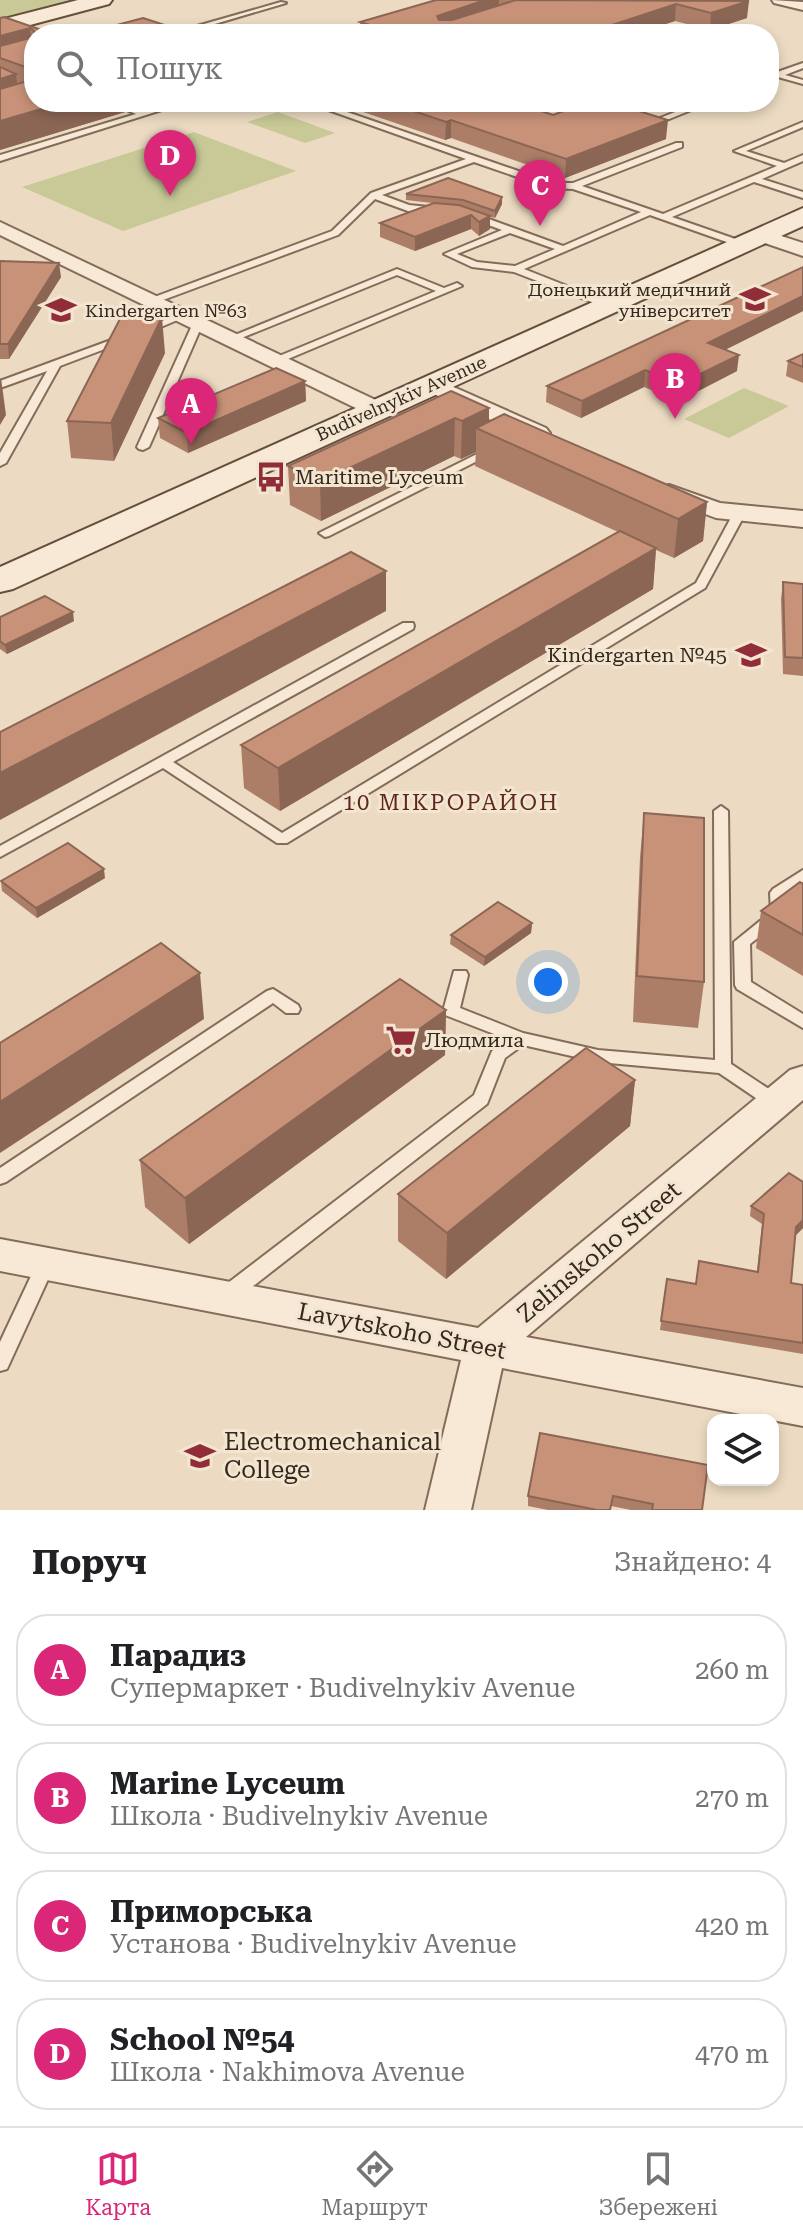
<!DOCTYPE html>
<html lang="uk">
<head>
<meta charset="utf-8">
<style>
  body { margin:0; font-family:"Roboto Serif",serif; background:#f2f2f2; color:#202124 }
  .controls { position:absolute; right:24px; bottom:24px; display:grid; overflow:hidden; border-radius:16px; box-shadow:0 4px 12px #0003 }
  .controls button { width:72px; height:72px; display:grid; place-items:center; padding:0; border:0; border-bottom:2px solid #e0e0e0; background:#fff; color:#202124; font:40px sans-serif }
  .you { position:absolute; left:548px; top:982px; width:28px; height:28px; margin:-20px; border:6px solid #fff; border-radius:50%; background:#1a73e8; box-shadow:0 0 0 12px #1a73e833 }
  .badge { display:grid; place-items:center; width:52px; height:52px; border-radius:50%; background:#db2777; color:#fff; font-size:26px; font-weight:700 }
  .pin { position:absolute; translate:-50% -66px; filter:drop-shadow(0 2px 4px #0008) }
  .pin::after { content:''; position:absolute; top:42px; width:28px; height:24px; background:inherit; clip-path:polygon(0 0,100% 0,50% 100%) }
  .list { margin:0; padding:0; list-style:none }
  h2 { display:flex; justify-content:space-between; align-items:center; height:104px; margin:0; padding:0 32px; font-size:34px }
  h2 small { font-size:26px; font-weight:400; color:#757577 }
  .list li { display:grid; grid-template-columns:52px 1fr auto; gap:24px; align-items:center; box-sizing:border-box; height:112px; margin:0 16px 16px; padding:0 16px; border:2px solid #e0e0e0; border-radius:32px }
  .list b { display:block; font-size:30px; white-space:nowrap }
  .list p { margin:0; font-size:26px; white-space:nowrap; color:#757577 }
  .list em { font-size:26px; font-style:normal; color:#757577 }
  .icon { flex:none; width:44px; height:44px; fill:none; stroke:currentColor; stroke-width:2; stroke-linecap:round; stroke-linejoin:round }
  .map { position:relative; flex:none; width:803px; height:1510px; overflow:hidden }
  .search { position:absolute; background:#fff; box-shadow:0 4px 12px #0003; left:24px; right:24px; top:24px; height:88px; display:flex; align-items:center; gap:20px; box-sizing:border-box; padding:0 28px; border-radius:32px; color:#757577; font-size:30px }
  .sheet { height:616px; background:#fff }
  nav { display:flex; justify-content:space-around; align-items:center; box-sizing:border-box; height:112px; border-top:2px solid #e0e0e0; background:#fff; font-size:22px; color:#757577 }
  nav a { display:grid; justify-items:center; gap:4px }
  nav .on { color:#db2777 }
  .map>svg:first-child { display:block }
</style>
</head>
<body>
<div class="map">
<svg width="803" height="1510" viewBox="0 0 803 1510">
  <rect width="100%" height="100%" fill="#ecdbc2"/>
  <g fill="#c8c997">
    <path d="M0 0H99L0 26Z"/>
    <path d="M278 112 335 133 305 143 247 122Z"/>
    <path d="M194 132 296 171 123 231 22 187Z"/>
    <path d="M744 388 789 406 729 438 684 419Z"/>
  </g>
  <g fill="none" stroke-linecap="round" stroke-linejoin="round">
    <g stroke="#856c5a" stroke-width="4">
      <g id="service">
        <path d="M281 2 286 3 181 34H169Z"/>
        <path d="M803 63V68L785 75 803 80V84L778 77 769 80V75Z"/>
        <path d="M108 102C121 102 135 112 147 110 161 109 172 102 187 102L0 161V155L136 114Z"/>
        <path d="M306 102H318L553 183H573L676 143H682V147L582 186 663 214 777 166 734 151 803 122V127L746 151 784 163 803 155V161L762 179 803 192V198L754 182 672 217 744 242V246H738L650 215 524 269 610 303V307L607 308 514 272 472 267 444 254 502 230 472 219V215L475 214 563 246 641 212 573 189 549 188 474 162 382 195 409 205 438 208V212L408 211 375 199 338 235 155 303H149V299L332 231 371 193 466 159ZM510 233 555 249 515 266 477 262 457 254Z"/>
        <path d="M700 102H711L652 126 645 124Z"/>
        <path d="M397 269 444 288 457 283 462 286 276 364 271 361 272 359 436 291 397 275 234 341 225 339Z"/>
        <path d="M179 314 187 316 149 332 140 330Z"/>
        <path d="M194 321 203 323 149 447 143 450 139 449 137 447Z"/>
        <path d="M122 336 126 337V341L60 366 6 463 0 466V453L47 371 0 388V381Z"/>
        <path d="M493 446 499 449 497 451 329 536 325 537 319 533Z"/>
        <path d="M739 510 745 514 705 588 287 843H277L163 768 0 857V846L403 623H413L414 626 413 629 173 762 282 833 696 583 733 514Z"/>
        <path d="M721 806 728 811 731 1064 781 1097 784 1102 781 1107 775 1108 769 1107 719 1073 598 1062 523 1045 505 1058 487 1104 234 1301 227 1303 220 1301 217 1295 220 1289 474 1095 492 1051 507 1039 445 1015 443 1011 454 971H466L468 975 460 1008 523 1033 598 1050 715 1060 714 811Z"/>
        <path d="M803 870V882L786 895 787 914 784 918 750 944 751 982 803 1014V1028L737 989 735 985 734 942 771 912 770 893 773 889Z"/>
        <path d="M273 989 298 1005 300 1009 298 1013H286L273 1003 6 1182 0 1184V1168L267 991Z"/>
        <path d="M46 1256 53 1259 55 1264 7 1369 0 1371V1342L39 1259Z"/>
      </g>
    </g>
    <g stroke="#856c5a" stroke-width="4">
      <g id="minor">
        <path d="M772 0 803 2V10L774 3Z"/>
        <path d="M0 222 384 404 387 409 384 414H368L0 235Z"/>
        <path d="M760 229 803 243V256L753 239 750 235 753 231Z"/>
        <path d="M431 377 546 428 550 433 546 438H530L423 389 420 384Z"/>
        <path d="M669 485 720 503 803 511V527L716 518 660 497 657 492 660 487Z"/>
        <path d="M803 1066V1100L526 1337 803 1388V1426L502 1368 471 1510H425L461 1360 0 1271V1239L478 1328 790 1070Z"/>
      </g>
    </g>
    <g stroke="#664e3d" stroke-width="4">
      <g id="secondary">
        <path d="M78 0H112L109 4 0 33V20Z"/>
        <path d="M803 208V226L13 589 0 592V567Z"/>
      </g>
    </g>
    <use href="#service" fill="#f7e9d5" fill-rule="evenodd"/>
    <use href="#minor" fill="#f7e9d5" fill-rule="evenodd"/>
    <use href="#secondary" fill="#f7e9d5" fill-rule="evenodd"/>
  </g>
  <g fill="#ac7e68">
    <path d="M436 0H745L747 18 710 30 675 21 635 34H360V22Z"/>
    <path d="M0 18 53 34H34V102H159L142 107 124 103 125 112 0 150Z"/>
    <path d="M334 102H514L553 115 666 139 565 178 451 138 445 140Z"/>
    <path d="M406 194 502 197V204L495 218 490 217V229L479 236 471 229 415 251 380 237V223L432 203 406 200Z"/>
    <path d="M0 261 61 277 9 359H0Z"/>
    <path d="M803 267V311L726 349 737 371 679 401 644 387 581 418 546 402 547 386Z"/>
    <path d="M165 353 114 461 71 458 67 421Z"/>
    <path d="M803 354V383L786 376 788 361Z"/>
    <path d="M305 381 306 401 188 453 160 438 158 418Z"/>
    <path d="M451 391 489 422 707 502 703 541 674 558 656 550 653 589 280 811 244 788 241 745 618 532 475 466 476 452 461 459 454 456 321 521 290 505 288 466Z"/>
    <path d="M783 582 803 584V676L783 674 781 599Z"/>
    <path d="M0 617 74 621 7 654 0 649Z"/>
    <path d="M644 813 704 982 698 1028 633 1022 640 857Z"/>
    <path d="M105 878 37 918 2 891 1 881Z"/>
    <path d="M803 884V976L756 948 761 911Z"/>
    <path d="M532 923 531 933 484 966 450 944 451 935Z"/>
    <path d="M446 1010 445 1055 189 1244 145 1207 140 1160Z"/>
    <path d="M635 1080 630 1126 446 1279 398 1241V1194Z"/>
    <path d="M751 1206 803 1228 795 1236 791 1283 803 1285V1354L660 1330 667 1279 696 1284 757 1271 762 1224 750 1216Z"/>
    <path d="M540 1433 702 1510H631L611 1506V1510H548L528 1506V1496Z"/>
  </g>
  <g fill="#8c6655">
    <path d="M485 0H499L498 12 436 32 437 16Z"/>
    <path d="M749 1 747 18 710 30 711 13Z"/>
    <path d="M676 4 675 21 635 34H606V27Z"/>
    <path d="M30 28 33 54 0 58V36Z"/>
    <path d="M16 74 19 101 0 107V79Z"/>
    <path d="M65 102H124L125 112 0 150V121Z"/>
    <path d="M142 102H159L142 107Z"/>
    <path d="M451 120V138L445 140 446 122Z"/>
    <path d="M668 120 666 139 565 178 566 159Z"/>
    <path d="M502 197V204L495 218V211Z"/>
    <path d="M471 215V229L415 251V237Z"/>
    <path d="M490 216V229L479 236V222Z"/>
    <path d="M59 263 61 277 9 359 8 344Z"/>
    <path d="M803 296V311L707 359 708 343Z"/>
    <path d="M162 317 165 353 114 461 111 423Z"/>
    <path d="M739 355 737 371 679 401 680 384Z"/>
    <path d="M645 370 644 387 581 418 582 401Z"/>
    <path d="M1 378 6 415 0 425V379Z"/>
    <path d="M305 381 306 401 188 453 187 433Z"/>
    <path d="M489 408V433L476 428V452L461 459 462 421Z"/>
    <path d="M455 418 454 456 321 521 320 482Z"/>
    <path d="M707 502 703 541 674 558 678 519Z"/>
    <path d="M656 548 653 589 280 811 278 768Z"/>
    <path d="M386 571V611L0 820V773Z"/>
    <path d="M73 612 74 621 7 654 5 645Z"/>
    <path d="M104 869 105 878 37 918 36 908Z"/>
    <path d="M532 923 531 933 484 966 485 957Z"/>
    <path d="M200 973 204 1019 0 1153V1102Z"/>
    <path d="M446 1010 445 1055 189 1244 185 1198Z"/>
    <path d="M635 1080 630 1126 446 1279 447 1233Z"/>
    <path d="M803 1220V1228L794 1237 796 1227Z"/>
  </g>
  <g fill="#c89279" stroke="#8c6655" stroke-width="2">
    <path d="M436 0H485L437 16 439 20H452L516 0 749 1 711 13 676 4 606 27 632 34H399L360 22Z"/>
    <path d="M4 17 53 34H34V70L0 58V46L34 37V31L30 28 0 36V18Z"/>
    <path d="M143 18 192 34H83Z"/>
    <path d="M0 67 16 74 0 79Z"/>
    <path d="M34 79V102H65L0 121V89Z"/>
    <path d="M387 102H514L553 115 588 102H610L668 120 566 159 451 120 446 122Z"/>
    <path d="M448 178 502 197 495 211 463 200 406 194Z"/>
    <path d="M434 203 459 205 490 216 479 222 471 215 415 237 380 223Z"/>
    <path d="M0 261 59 263 8 344H0Z"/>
    <path d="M803 267V296L708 343 739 355 680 384 645 370 582 401 547 386Z"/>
    <path d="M122 315 162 317 111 423 67 421Z"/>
    <path d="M803 354V367L788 361Z"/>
    <path d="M276 368 305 381 187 433 158 418Z"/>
    <path d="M451 391 489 408 462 421 455 418 320 482 288 466Z"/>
    <path d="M504 414 707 502 678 519 476 428Z"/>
    <path d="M620 531 656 548 278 768 241 745Z"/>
    <path d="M351 552 386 571 0 773V732Z"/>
    <path d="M783 582 803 584V658L785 657Z"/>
    <path d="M45 596 73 612 5 645 0 641V617Z"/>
    <path d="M644 813 704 818V982L637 976Z"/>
    <path d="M68 843 104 869 36 908 1 881Z"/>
    <path d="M800 882 803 884V935L761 911Z"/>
    <path d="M498 902 532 923 485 957 451 935Z"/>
    <path d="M161 943 200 973 0 1102V1043Z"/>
    <path d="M400 979 446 1010 185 1198 140 1160Z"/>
    <path d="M586 1048 635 1080 447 1233 398 1194Z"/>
    <path d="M789 1173 803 1182V1220L796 1227 791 1283 803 1285V1343L661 1321 667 1279 696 1284 699 1261 758 1272 764 1214 751 1206Z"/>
    <path d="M540 1433 708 1465 702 1510H652L653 1504 613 1496 610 1510H597L528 1496Z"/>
  </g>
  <defs>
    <g id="university-bare" transform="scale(2.4)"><path d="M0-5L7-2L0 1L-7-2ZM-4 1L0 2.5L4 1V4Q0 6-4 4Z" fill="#912d38" stroke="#f3e6d1" stroke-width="2.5" paint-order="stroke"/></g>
    <g id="school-bare" transform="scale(2.4)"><path d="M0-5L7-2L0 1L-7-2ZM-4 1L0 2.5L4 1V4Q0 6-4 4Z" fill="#912d38" stroke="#f3e6d1" stroke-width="2.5" paint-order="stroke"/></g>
    <g id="bus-bare" transform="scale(2.4)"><path d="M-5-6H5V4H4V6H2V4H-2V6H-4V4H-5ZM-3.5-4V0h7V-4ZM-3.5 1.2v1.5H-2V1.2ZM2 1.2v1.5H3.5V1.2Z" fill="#912d38" stroke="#f3e6d1" stroke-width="2.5" paint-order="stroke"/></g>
    <g id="supermarket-bare" transform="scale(2.4)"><path d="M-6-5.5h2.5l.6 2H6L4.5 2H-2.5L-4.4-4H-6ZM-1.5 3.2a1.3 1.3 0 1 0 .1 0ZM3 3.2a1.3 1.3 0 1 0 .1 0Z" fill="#912d38" stroke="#f3e6d1" stroke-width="2.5" paint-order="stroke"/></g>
  </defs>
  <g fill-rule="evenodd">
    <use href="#university-bare" x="755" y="299"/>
    <use href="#school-bare" x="61" y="310"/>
    <use href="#bus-bare" x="271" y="477"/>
    <use href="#school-bare" x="751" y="655"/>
    <use href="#supermarket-bare" x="401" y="1040"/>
    <use href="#university-bare" x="200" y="1456"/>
  </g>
  <g text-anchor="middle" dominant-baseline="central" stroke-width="6" stroke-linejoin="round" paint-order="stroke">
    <g font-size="18" fill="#35271e" stroke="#f3e6d1" text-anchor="end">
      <text x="731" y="289">Донецький медичний<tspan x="731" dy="21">університет</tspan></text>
      <text x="85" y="310" text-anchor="start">Kindergarten №63</text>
    </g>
    <g font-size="18" fill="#35271e" stroke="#f3e6d1">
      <text transform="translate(401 398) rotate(-24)">Budivelnykiv Avenue</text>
    </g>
    <g font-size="20" fill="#35271e" stroke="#f3e6d1" text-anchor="start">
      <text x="295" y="477">Maritime Lyceum</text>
      <text x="727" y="655" text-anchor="end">Kindergarten №45</text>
      <text x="425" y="1040">Людмила</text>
    </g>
    <g font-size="22" letter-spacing="2" fill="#60261f" stroke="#f3e6d1">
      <text x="451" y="802">10 МІКРОРАЙОН</text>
    </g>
    <g font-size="24" fill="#35271e" stroke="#f3e6d1">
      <text transform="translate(599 1252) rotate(-40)">Zelinskoho Street</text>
      <text transform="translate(402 1331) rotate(11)">Lavytskoho Street</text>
    </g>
    <g font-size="24" fill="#35271e" stroke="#f3e6d1" text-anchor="start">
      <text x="224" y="1442">Electromechanical<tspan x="224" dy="28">College</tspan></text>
    </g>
  </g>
</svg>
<div class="controls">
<button><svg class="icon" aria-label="layers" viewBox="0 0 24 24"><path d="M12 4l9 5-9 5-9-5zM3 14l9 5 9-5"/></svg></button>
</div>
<div class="you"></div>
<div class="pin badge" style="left:191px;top:444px">A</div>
<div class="pin badge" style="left:675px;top:419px">B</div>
<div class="pin badge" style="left:540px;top:226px">C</div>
<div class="pin badge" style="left:170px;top:196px">D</div>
<div class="search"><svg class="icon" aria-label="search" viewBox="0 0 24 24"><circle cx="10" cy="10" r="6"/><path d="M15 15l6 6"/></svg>Пошук</div>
</div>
<section class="sheet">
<h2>Поруч<small>Знайдено: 4</small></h2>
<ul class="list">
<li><span class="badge">A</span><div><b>Парадиз</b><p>Супермаркет · Budivelnykiv Avenue</p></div><em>260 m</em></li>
<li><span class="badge">B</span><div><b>Marine Lyceum</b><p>Школа · Budivelnykiv Avenue</p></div><em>270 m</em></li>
<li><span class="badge">C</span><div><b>Приморська</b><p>Установа · Budivelnykiv Avenue</p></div><em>420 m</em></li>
<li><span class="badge">D</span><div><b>School №54</b><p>Школа · Nakhimova Avenue</p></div><em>470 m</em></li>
</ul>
</section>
<nav>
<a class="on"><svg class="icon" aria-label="map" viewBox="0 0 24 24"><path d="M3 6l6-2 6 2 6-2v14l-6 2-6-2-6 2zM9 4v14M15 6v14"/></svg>Карта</a>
<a><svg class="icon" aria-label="directions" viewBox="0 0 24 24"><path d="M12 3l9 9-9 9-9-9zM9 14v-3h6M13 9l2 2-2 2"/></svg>Маршрут</a>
<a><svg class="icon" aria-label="saved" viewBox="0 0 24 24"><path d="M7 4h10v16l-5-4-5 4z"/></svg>Збережені</a>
</nav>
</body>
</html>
